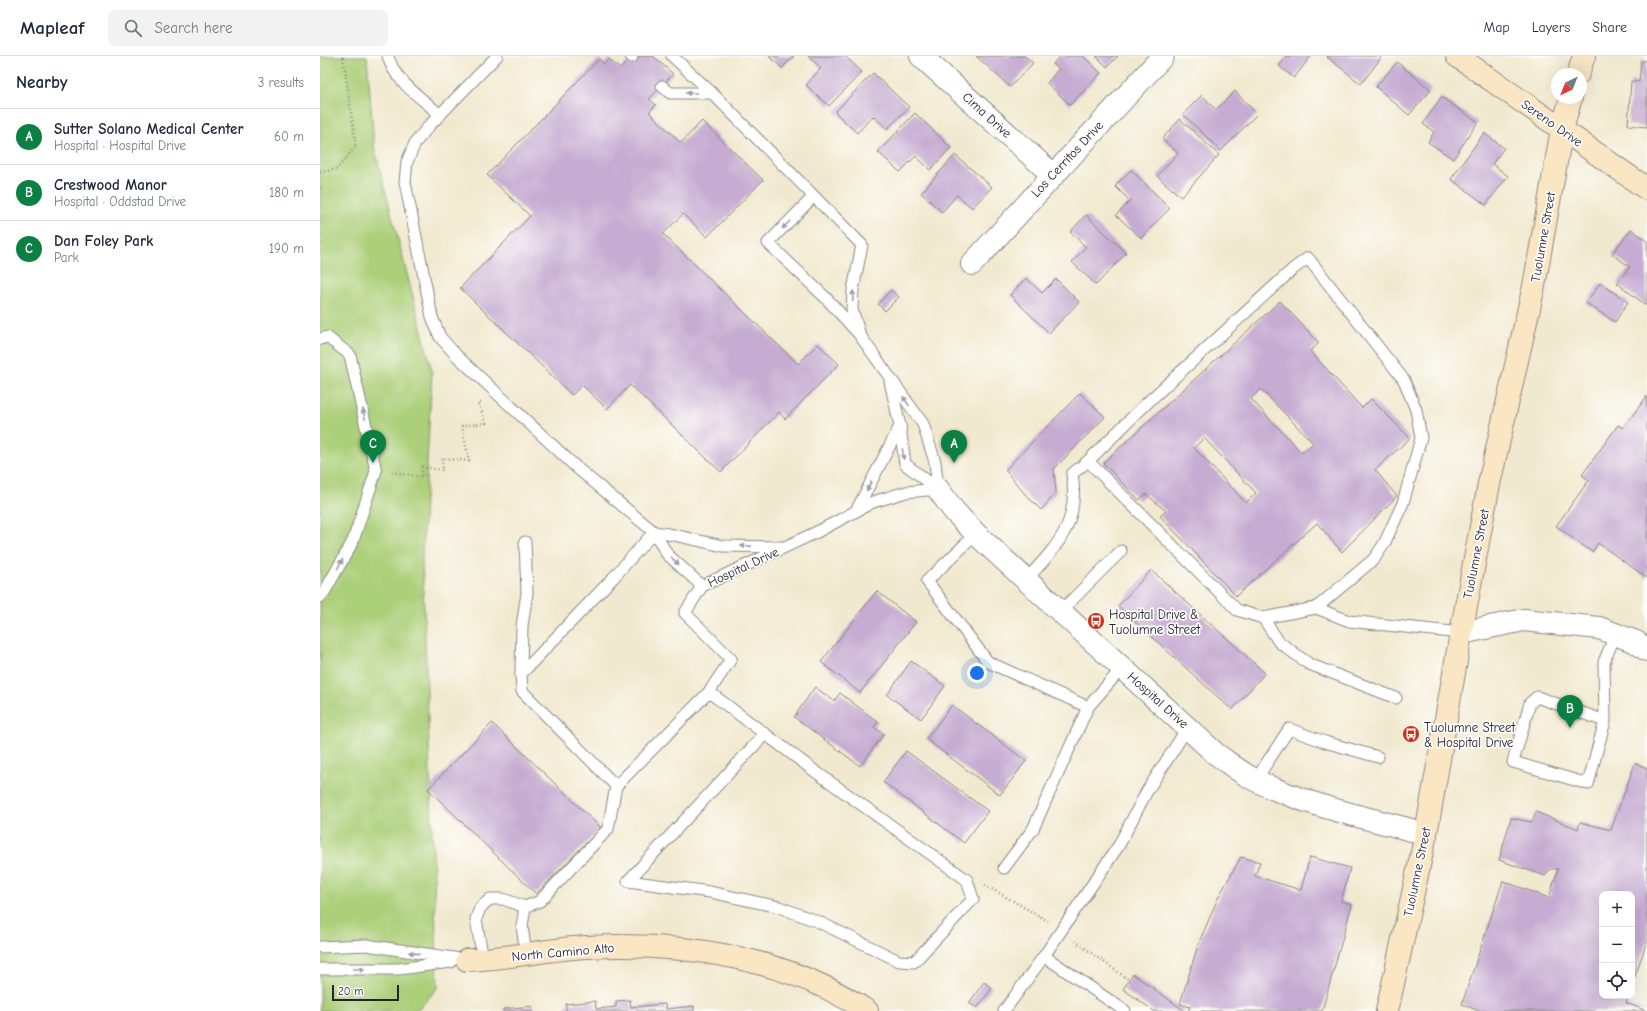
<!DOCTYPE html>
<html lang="en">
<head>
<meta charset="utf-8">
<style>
  body { margin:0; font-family:"Comic Neue",sans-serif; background:#f2f2f3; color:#1f2937 }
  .controls { position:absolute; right:12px; bottom:12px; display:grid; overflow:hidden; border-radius:8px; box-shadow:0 4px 16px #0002 }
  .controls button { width:36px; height:36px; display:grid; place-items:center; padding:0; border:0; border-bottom:1px solid #e0e1e3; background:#fff; color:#1f2937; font:20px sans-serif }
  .compass { position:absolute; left:1231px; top:12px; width:36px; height:36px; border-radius:50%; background:#fff; box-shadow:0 4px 16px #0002; rotate:223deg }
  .scale { position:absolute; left:12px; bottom:10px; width:67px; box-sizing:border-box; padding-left:4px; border:2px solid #22223b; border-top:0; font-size:11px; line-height:14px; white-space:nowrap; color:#22223b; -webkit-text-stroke:3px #fdfcf7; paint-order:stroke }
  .you { position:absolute; left:657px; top:617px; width:14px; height:14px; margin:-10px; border:3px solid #fff; border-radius:50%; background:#1a73e8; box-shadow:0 0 0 6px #1a73e833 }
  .badge { display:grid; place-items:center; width:26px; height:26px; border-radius:50%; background:#0b8043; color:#fff; font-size:13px; font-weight:700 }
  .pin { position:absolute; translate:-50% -33px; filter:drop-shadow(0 1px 2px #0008) }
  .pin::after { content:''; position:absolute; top:21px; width:14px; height:12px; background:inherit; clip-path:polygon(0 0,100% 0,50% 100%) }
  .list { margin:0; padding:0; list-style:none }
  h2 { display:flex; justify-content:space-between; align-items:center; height:52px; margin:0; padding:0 16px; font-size:17px }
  h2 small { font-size:13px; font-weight:400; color:#747a83 }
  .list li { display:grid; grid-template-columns:26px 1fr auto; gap:12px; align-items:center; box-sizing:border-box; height:56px; padding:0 16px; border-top:1px solid #e0e1e3 }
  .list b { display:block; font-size:15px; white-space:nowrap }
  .list p { margin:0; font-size:13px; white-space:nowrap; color:#747a83 }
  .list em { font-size:13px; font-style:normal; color:#747a83 }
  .icon { flex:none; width:22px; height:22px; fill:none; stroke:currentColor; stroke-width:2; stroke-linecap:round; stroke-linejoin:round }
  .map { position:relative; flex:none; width:1327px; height:955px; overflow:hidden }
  header { display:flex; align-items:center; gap:24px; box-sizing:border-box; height:56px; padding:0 20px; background:#fff; border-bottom:1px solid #e0e1e3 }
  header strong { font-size:19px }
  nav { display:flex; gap:22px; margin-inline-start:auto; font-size:14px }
  .search { width:280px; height:36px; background:#f2f2f3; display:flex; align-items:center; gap:10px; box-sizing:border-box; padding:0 14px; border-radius:8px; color:#747a83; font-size:15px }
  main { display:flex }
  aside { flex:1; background:#fff }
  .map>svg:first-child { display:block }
</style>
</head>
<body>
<header>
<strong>Mapleaf</strong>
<div class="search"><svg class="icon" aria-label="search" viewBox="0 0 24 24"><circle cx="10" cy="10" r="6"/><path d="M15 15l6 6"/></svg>Search here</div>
<nav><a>Map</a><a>Layers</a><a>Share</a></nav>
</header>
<main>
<aside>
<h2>Nearby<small>3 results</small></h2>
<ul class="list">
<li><span class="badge">A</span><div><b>Sutter Solano Medical Center</b><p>Hospital · Hospital Drive</p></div><em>60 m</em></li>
<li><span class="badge">B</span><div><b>Crestwood Manor</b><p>Hospital · Oddstad Drive</p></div><em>180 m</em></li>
<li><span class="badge">C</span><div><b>Dan Foley Park</b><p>Park</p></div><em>190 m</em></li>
</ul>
</aside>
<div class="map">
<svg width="1327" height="955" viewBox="0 0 1327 955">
  <rect width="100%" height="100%" fill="#fdfcf7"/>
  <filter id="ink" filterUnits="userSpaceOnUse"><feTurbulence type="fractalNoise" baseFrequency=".025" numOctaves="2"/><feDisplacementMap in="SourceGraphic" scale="8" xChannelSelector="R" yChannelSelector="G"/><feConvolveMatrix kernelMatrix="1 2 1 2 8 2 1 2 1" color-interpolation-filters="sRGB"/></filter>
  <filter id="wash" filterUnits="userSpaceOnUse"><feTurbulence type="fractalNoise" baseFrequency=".012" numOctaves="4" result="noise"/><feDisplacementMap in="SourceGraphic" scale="16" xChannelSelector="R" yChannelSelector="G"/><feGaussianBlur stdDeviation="0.9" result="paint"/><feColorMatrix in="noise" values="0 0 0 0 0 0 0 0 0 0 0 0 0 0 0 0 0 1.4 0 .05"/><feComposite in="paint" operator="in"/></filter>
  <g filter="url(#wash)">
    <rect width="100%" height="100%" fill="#f1e9cf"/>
    <path fill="#accf79" stroke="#67785a" d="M0 0H47L54 91 112 314 102 501 118 932 96 955H0Z"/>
    <g id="blocks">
      <g fill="#c6abd2" fill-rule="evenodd">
        <path d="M313 0H333L353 18 329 43 336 49 329 56 361 87 382 65 443 124 387 181 363 158 343 178 478 308 498 288 519 308 465 363 459 356 401 416 310 329 287 353 262 329 252 339 140 232 210 160 167 119 279 3 284 8 289 3 300 13Z"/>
        <path d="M449 0H474L462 12Z"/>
        <path d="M488 0H525L542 16 509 50 486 29 501 12Z"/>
        <path d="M656 0H705L713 7 690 31Z"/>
        <path d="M740 0H763L781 17 750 49 727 27 739 13 733 8Z"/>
        <path d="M776 0H798L787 11Z"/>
        <path d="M965 0H991L974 22 959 10 966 1Z"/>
        <path d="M1008 0H1059L1061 2 1041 28 1007 1Z"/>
        <path d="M1321 5H1327V71L1308 69 1311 25 1319 26Z"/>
        <path d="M1077 6 1111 34 1089 59 1056 31Z"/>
        <path d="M553 17 589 51 567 73 553 60 537 77 515 56Z"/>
        <path d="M915 35 937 58 901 95 863 58 882 39 896 54Z"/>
        <path d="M1121 41 1158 66 1133 103 1108 86 1114 76 1103 68Z"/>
        <path d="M595 57 631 92 610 114 596 100 580 116 558 96Z"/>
        <path d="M860 63 899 99 861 141 837 120 858 97 842 83Z"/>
        <path d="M1164 77 1184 92 1172 108 1188 120 1166 149 1131 123Z"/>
        <path d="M635 99 672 131 652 152 637 139 622 156 601 137Z"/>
        <path d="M811 114 850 152 821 182 796 159 810 145 795 130Z"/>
        <path d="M766 159 806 197 776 229 752 206 766 191 750 176Z"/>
        <path d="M1311 173 1327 185V250L1297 227 1310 211 1292 198Z"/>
        <path d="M706 222 722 237 736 223 759 246 729 277 690 239Z"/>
        <path d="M1280 227 1308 246 1295 266 1266 247Z"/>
        <path d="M571 234 579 241 565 255 558 248Z"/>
        <path d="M960 245 999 287 990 295 1042 352 1051 343 1090 382 1055 414 1077 440 1022 496 997 467 916 540 840 460 846 455 826 438 819 444 783 407ZM941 333 993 387 982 397 931 343ZM884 382 936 437 926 447 874 392Z"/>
        <path d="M760 337 785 361 734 413 736 437 721 454 705 438 685 414Z"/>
        <path d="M1327 340V522L1278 487 1272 496 1236 470 1269 424 1262 419 1298 369 1303 372Z"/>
        <path d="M831 514 945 617 912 654 798 550Z"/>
        <path d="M557 535 596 566 540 637 501 606Z"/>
        <path d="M591 605 625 630 601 663 567 639Z"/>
        <path d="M495 631 514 645 520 637 558 666 554 671 564 678 540 710 474 661Z"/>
        <path d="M632 649 706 705 680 739 606 683Z"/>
        <path d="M172 667 281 772 216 838 108 733Z"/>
        <path d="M586 695 668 755 644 787 563 726Z"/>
        <path d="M1315 707 1327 712V885L1312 929V838H1282V940H1309L1306 947 1327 955H1159L1142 948 1183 825 1229 842 1238 813H1231L1225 820 1179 804 1191 762 1212 766 1216 756 1258 773 1260 766 1291 774Z"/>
        <path d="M921 801 940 806 935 820 981 834 990 801 1030 812 1021 845 1032 849 1002 955H868L870 951 860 948 878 889 898 842Z"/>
        <path d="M813 918 865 955H834L803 933Z"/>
        <path d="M664 926 672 932 657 952 649 947Z"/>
        <path d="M310 944 311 951 345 948 346 953 374 950V955H246V948L275 945 276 953 296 951V945Z"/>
        <path d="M212 950 213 955H183V953Z"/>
      </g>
    </g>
  </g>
  <g filter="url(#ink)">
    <use href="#blocks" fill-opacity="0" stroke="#8a8685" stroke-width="1"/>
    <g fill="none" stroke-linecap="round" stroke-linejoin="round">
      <g stroke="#8a8685" stroke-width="13">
        <g id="lane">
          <path d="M68 0C74 25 102 42 120 59"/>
          <path d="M177 0 108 71 95 87 87 106 85 126 112 261 120 281 137 300 257 412 334 476 347 498 382 530"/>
          <path d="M311 0 312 1"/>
          <path d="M352 0 392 37 542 189 533 234 532 253 539 276"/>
          <path d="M342 30 350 37H392"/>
          <path d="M493 141 448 187 506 242 539 278 568 319 603 368 615 406 618 433"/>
          <path d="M0 283 7 281 30 299 56 415 33 485 5 535 0 541"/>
          <path d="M570 325 580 370 585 408 618 433"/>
          <path d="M536 455 580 370"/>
          <path d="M334 476 354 479 403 490 462 491"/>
          <path d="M656 478 607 525 668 606 768 651"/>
          <path d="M706 524C737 490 760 468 752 418L768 405"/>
          <path d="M382 530 499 475 553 446 586 436 618 433"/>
          <path d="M996 552 1054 503 1064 488 1083 447 1101 382 1096 354 1084 324 988 202 973 213 829 345 768 405 917 554 943 562 996 552 1029 565 1141 577"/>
          <path d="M740 556 801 495"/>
          <path d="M943 562 959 586 989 608 1076 642"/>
          <path d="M201 618 202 570 207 537 205 486"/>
          <path d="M389 636 496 716 647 824 653 843 594 906 579 905 499 866 459 851 390 836 308 825 445 678"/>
          <path d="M1285 665 1217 641 1210 647 1193 706 1268 728 1285 665 1284 606 1295 579"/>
          <path d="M935 725 969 673 1005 686 1058 701"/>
          <path d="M296 730 202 635 201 618 293 522 334 476"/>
          <path d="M684 812 713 773 768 651 802 612"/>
          <path d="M205 851 202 870 206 899"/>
          <path d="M0 891 46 889 147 904"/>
          <path d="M724 900 805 955"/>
          <path d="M163 904 156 863 160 852 170 843H183L205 851 220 845 288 773 296 730 389 636 411 603 365 557 382 530"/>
          <path d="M0 913H79L131 906"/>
          <path d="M684 955 724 900 799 789 827 735 868 671"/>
        </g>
      </g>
      <g stroke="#8a8685" stroke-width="24">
        <g id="street">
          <path d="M601 0 733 119"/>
          <path d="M652 208 843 0"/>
          <path d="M618 433 634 455 656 478 896 698C909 707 922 718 937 725 990 751 1049 762 1106 778"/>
          <path d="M1141 577 1204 564 1279 572 1316 586 1327 594"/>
        </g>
      </g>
      <g stroke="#8a8685" stroke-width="24">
        <g id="secondary">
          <path d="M1137 0 1327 133"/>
          <path d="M1258 18 1264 0"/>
          <path d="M147 904C187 903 227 893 267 891 364 886 466 901 547 955"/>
          <path d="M1067 955 1106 778 1141 577 1169 428 1214 230 1242 73 1251 42"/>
        </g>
      </g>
      <g stroke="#8a8685" stroke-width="2.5" stroke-dasharray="1 3" stroke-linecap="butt">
        <path d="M0 116 17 113 36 90 23 0"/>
        <path d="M0 131V132"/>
        <path d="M72 416 102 421V411L123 414 122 402 149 405 142 370 166 367 158 347H161"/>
        <path d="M665 829 728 865"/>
        <path d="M755 885 809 924"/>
      </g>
      <use href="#lane" stroke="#fff" stroke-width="11"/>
      <use href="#street" stroke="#fff" stroke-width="22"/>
      <use href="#secondary" stroke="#fbe6c4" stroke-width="22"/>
    </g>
    <defs><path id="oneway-solid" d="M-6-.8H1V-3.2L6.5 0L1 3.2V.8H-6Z"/></defs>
    <g fill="#9c9ca7">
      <use href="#oneway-solid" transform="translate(371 37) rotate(-180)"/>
      <use href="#oneway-solid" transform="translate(466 169) rotate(135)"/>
      <use href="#oneway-solid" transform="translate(533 240) rotate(-87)"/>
      <use href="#oneway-solid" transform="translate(586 345) rotate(-125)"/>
      <use href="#oneway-solid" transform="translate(44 358) rotate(-103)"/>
      <use href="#oneway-solid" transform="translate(583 398) rotate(83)"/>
      <use href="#oneway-solid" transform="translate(549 430) rotate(116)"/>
      <use href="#oneway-solid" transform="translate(426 490) rotate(-179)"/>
      <use href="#oneway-solid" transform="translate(355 505) rotate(43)"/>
      <use href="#oneway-solid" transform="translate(20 508) rotate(-61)"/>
      <use href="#oneway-solid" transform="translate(94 897) rotate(-172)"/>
      <use href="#oneway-solid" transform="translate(39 913)"/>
    </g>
  </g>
  <defs>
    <g id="bus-disc" transform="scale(0.9)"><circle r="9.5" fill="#c8321e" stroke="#fdfcf7"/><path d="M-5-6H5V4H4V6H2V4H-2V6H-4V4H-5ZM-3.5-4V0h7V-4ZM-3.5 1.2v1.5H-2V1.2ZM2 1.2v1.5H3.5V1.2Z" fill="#fff"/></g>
  </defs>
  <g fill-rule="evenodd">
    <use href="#bus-disc" x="776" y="565"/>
    <use href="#bus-disc" x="1091" y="678"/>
  </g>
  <g text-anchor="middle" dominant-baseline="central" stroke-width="3.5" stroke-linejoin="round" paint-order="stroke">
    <g font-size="13" fill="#22223b" stroke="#fdfcf7">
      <text transform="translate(667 59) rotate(42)">Cima Drive</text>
      <text transform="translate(1232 67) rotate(35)">Sereno Drive</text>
      <text transform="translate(747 103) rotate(-47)">Los Cerritos Drive</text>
      <text transform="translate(1223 181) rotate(-80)">Tuolumne Street</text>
      <text transform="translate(1156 498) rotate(-79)">Tuolumne Street</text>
      <text transform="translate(423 511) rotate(-25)">Hospital Drive</text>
      <text transform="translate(838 644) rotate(42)">Hospital Drive</text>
      <text transform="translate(1097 816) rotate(-78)">Tuolumne Street</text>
      <text transform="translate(243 896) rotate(-5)">North Camino Alto</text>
    </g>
    <g font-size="13" fill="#22223b" stroke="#fdfcf7" text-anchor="start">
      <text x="789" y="558">Hospital Drive &amp;<tspan x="789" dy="15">Tuolumne Street</tspan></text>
      <text x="1104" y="671">Tuolumne Street<tspan x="1104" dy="15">&amp; Hospital Drive</tspan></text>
    </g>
  </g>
</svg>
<div class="controls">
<button>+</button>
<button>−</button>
<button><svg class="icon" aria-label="locate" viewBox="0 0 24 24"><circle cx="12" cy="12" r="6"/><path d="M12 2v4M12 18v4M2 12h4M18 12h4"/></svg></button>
</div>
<svg class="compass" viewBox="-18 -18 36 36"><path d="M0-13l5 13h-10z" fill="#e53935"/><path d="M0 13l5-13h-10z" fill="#747a83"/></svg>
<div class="scale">20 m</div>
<div class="you"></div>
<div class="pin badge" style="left:634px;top:407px">A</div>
<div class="pin badge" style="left:1250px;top:672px">B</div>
<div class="pin badge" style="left:53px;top:407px">C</div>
</div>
</main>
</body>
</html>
